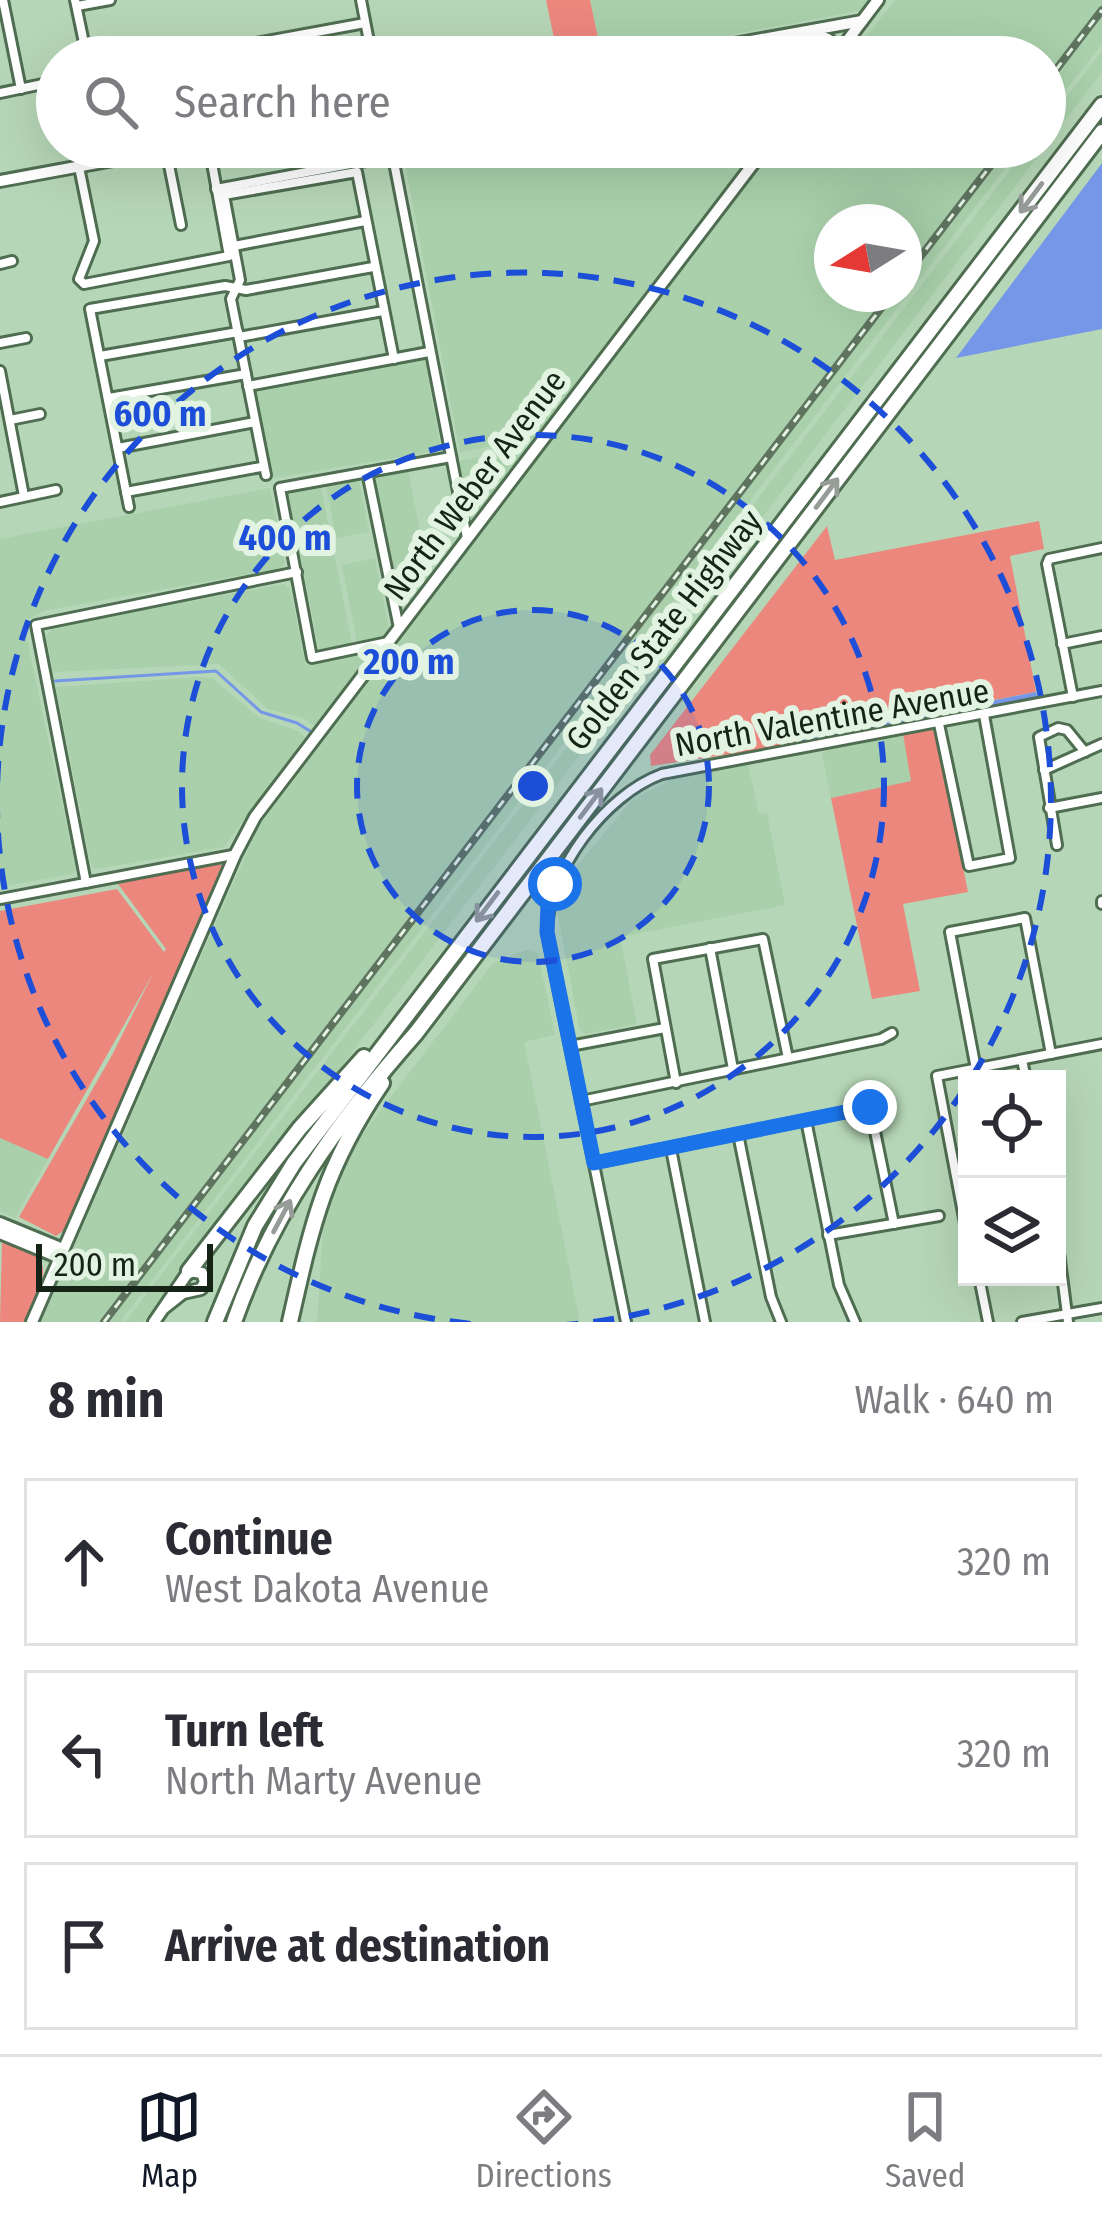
<!DOCTYPE html>
<html lang="en">
<head>
<meta charset="utf-8">
<style>
  body { margin:0; font-family:"Fira Sans Condensed",sans-serif; background:#f2f2f3; color:#2b2b33 }
  .controls { position:absolute; right:36px; bottom:36px; display:grid; overflow:hidden; border-radius:0px; box-shadow:0 12px 48px #0002 }
  .controls button { width:108px; height:108px; display:grid; place-items:center; padding:0; border:0; border-bottom:3px solid #e1e1e2; background:#fff; color:#2b2b33; font:60px sans-serif }
  .compass { position:absolute; left:814px; top:204px; width:108px; height:108px; border-radius:50%; background:#fff; box-shadow:0 12px 48px #0002; rotate:259deg }
  .scale { position:absolute; left:36px; bottom:30px; width:177px; box-sizing:border-box; padding-left:12px; border:6px solid #162317; border-top:0; font-size:33px; line-height:42px; white-space:nowrap; color:#162317; -webkit-text-stroke:9px #e2f3e2; paint-order:stroke }
  .stop { position:absolute; width:36px; height:36px; margin:-27px; border:9px solid #1a73e8; border-radius:50%; background:#fff }
  .stop.end { background:#1a73e8; border-color:#fff; box-shadow:0 3px 12px #0008 }
  .list { margin:0; padding:0; list-style:none }
  h2 { display:flex; justify-content:space-between; align-items:center; height:156px; margin:0; padding:0 48px; font-size:51px }
  h2 small { font-size:39px; font-weight:400; color:#7c7c81 }
  .list li { display:grid; grid-template-columns:78px 1fr auto; gap:36px; align-items:center; box-sizing:border-box; height:168px; margin:0 24px 24px; padding:0 24px; border:3px solid #e1e1e2; border-radius:0px }
  .list b { display:block; font-size:45px; white-space:nowrap }
  .list p { margin:0; font-size:39px; white-space:nowrap; color:#7c7c81 }
  .list em { font-size:39px; font-style:normal; color:#7c7c81 }
  .icon { flex:none; width:66px; height:66px; fill:none; stroke:currentColor; stroke-width:2; stroke-linecap:round; stroke-linejoin:round }
  .map { position:relative; flex:none; width:1102px; height:1322px; overflow:hidden }
  .search { position:absolute; background:#fff; box-shadow:0 12px 48px #0002; left:36px; right:36px; top:36px; height:132px; display:flex; align-items:center; gap:30px; box-sizing:border-box; padding:0 42px; border-radius:66px; color:#7c7c81; font-size:45px }
  .sheet { height:732px; background:#fff }
  nav { display:flex; justify-content:space-around; align-items:center; box-sizing:border-box; height:168px; border-top:3px solid #e1e1e2; background:#fff; font-size:33px; color:#7c7c81 }
  nav a { display:grid; justify-items:center; gap:6px }
  nav .on { color:#111827 }
  .map>svg:first-child { display:block }
</style>
</head>
<body>
<div class="map">
<svg width="1102" height="1322" viewBox="0 0 1102 1322">
  <rect width="100%" height="100%" fill="#b6d7b7"/>
  <g fill="#a9d0aa" fill-rule="evenodd">
    <path d="M590 0H870L862 10 614 57H602Z"/>
    <path d="M895 0H1102V44L1045 116V57H850Z"/>
    <path d="M1102 51V72L914 319 357 1046 143 1322H125L1028 147H1045V125Z"/>
    <path d="M402 147H752L753 152 534 438 460 452Z"/>
    <path d="M777 147H1021L120 1322H41L257 829 556 435 546 436ZM832 222H904V294H832Z"/>
    <path d="M424 356 441 450 269 479 251 390Z"/>
    <path d="M527 448 467 526 454 462Z"/>
    <path d="M408 470 429 576 401 611 375 477Z"/>
    <path d="M359 480 369 532 336 538 326 486Z"/>
    <path d="M321 487 352 644 319 650 288 493Z"/>
    <path d="M270 488 285 562 281 568 43 611 29 619 26 635 76 869 73 874 0 887V539Z"/>
    <path d="M375 558 389 628 381 638 357 643 342 565Z"/>
    <path d="M284 584 290 588 305 663 370 651 372 653 314 726 305 719 268 709 219 664 53 672 46 636 53 627Z"/>
    <path d="M198 677 212 678 260 718 296 730 305 737 224 847 96 869 91 866 56 687Z"/>
    <path d="M903 734 912 781 831 798 822 754 830 748Z"/>
    <path d="M748 764 759 814 767 813 785 905 620 937 637 1024 585 1034 580 1031 557 911 571 873 632 800 676 777Z"/>
    <path d="M526 950 538 953 555 1035 524 1042 580 1322H317L324 1215 356 1143 492 964Z"/>
    <path d="M0 1138 48 1159 15 1218 0 1211Z"/>
  </g>
  <g fill="#ec877e">
    <path d="M546 0H590L602 57H558Z"/>
    <path d="M1039 521 1044 549 1010 556 1036 692 867 724 778 747 651 766 650 755 827 526 835 560Z"/>
    <path d="M929 729 936 732 968 892 903 904 920 991 872 999 831 798 911 781 903 734Z"/>
    <path d="M214 863 222 865 66 1229 56 1236 19 1217 111 1057 154 972 48 1159 0 1138V911L117 889 164 952 166 949 118 884Z"/>
    <path d="M2 1243C63 1253 43 1280 25 1322H0Z"/>
  </g>
  <g fill="#7697e8">
    <path d="M1102 163V329L956 358Z"/>
    <path d="M1036 692 1038 701 795 749 794 742 811 737Z"/>
  </g>
  <g fill="none" stroke-linecap="round" stroke-linejoin="round">
    <path stroke="#7697e8" stroke-width="3" d="M55 681 216 671 261 712 297 723 310 731"/>
    <g stroke="#4f6d51" stroke-width="14">
      <g id="minor">
        <path d="M3 0 21 89"/>
        <path d="M75 0 87 57"/>
        <path d="M361 0 372 57"/>
        <path d="M77 6 110 0"/>
        <path d="M180 57 365 23"/>
        <path d="M0 93 57 81"/>
        <path d="M391 147 467 538"/>
        <path d="M166 150 181 225"/>
        <path d="M79 167 94 241 79 279 84 284 229 256 209 147"/>
        <path d="M216 189 393 156"/>
        <path d="M234 246 365 221"/>
        <path d="M0 264 12 261"/>
        <path d="M239 337 383 311"/>
        <path d="M0 343 26 338"/>
        <path d="M100 356 238 332"/>
        <path d="M0 371 24 496"/>
        <path d="M248 386 429 352"/>
        <path d="M109 398 246 374"/>
        <path d="M10 420 40 414"/>
        <path d="M118 448 255 422"/>
        <path d="M367 472 399 628"/>
        <path d="M266 475 231 299 240 280 224 195 357 172 394 359"/>
        <path d="M126 492 261 467"/>
        <path d="M0 502 56 490"/>
        <path d="M129 507 90 309 225 286 246 290 373 267"/>
        <path d="M388 642 312 658 280 488 451 457"/>
        <path d="M1062 644 1102 636"/>
        <path d="M1073 697 1047 564 1049 559 1102 548"/>
        <path d="M939 724 969 866 1010 858 984 715"/>
        <path d="M1044 770 1102 744"/>
        <path d="M1049 808 1102 798"/>
        <path d="M1057 845 1039 737 1058 728 1067 730 1085 752"/>
        <path d="M86 883 36 625 297 572"/>
        <path d="M0 899 233 855"/>
        <path d="M1102 901V904"/>
        <path d="M710 948 733 1069"/>
        <path d="M570 1046 665 1028"/>
        <path d="M1022 1060 1026 1079"/>
        <path d="M976 1069 950 932 1025 918 1051 1054"/>
        <path d="M676 1083 653 959 763 939 788 1058"/>
        <path d="M581 1101 881 1039 892 1033"/>
        <path d="M806 1120 839 1285 855 1322"/>
        <path d="M738 1134 771 1297 781 1322"/>
        <path d="M671 1149 705 1322"/>
        <path d="M594 1163 870 1107 894 1224"/>
        <path d="M967 1234 937 1076 1102 1044"/>
        <path d="M828 1235 939 1216"/>
        <path d="M1057 1237 1068 1322"/>
        <path d="M979 1277 988 1322"/>
        <path d="M626 1322 547 933C547 871 605 795 662 774L1102 691"/>
        <path d="M1022 1322 1102 1308"/>
      </g>
    </g>
    <g stroke="#4f6d51" stroke-width="16">
      <g id="major">
        <path d="M811 32 828 39 840 51"/>
        <path d="M662 57 862 21"/>
        <path d="M835 57 878 0"/>
        <path d="M0 181 184 147"/>
        <path d="M0 1223 63 1249"/>
        <path d="M0 1233 60 1258"/>
        <path d="M32 1322 235 855 255 817 766 147"/>
        <path d="M154 1322 189 1271 202 1273 205 1282 201 1289 183 1293 164 1308"/>
      </g>
    </g>
    <g stroke="#4f6d51" stroke-width="20">
      <g id="highway">
        <path d="M189 1271 300 1128 364 1057"/>
        <path d="M215 1322 255 1226 294 1163 1102 105"/>
        <path d="M234 1322C272 1212 339 1120 416 1033L1102 132"/>
        <path d="M290 1322C312 1224 324 1168 382 1083"/>
      </g>
    </g>
    <use href="#minor" stroke="#fff" stroke-width="8"/>
    <use href="#major" stroke="#fff" stroke-width="10"/>
    <use href="#highway" stroke="#fff" stroke-width="14"/>
    <g stroke="#5e745f" stroke-width="8">
      <g id="rail">
        <path d="M1045 84 1102 10"/>
        <path d="M904 278 1005 147"/>
        <path d="M104 1322 892 294"/>
      </g>
    </g>
    <use href="#rail" stroke="#e2f3e2" stroke-width="3" stroke-dasharray="9" stroke-linecap="butt"/>
  </g>
  <defs><path id="oneway-shaft" d="M-6 0H5M1.5-3L5.5 0L1.5 3" fill="none" stroke-width="1.6" stroke-linecap="round" stroke-linejoin="round" transform="scale(3)"/></defs>
  <g stroke="#969c97">
    <use href="#oneway-shaft" transform="translate(1031 198) rotate(127)"/>
    <use href="#oneway-shaft" transform="translate(827 493) rotate(-53)"/>
    <use href="#oneway-shaft" transform="translate(591 803) rotate(-53)"/>
    <use href="#oneway-shaft" transform="translate(487 907) rotate(127)"/>
    <use href="#oneway-shaft" transform="translate(282 1216) rotate(-62)"/>
  </g>
  <g fill="none" stroke-linecap="round" stroke-linejoin="round">
    <path stroke="#1a73e8" stroke-width="15" d="M555 884 548 905 547 932 594 1163 870 1107"/>
  </g>
  <circle cx="533" cy="786" r="176" fill="#1d4ed8" fill-opacity=".12"/>
  <g fill="none" stroke="#1d4ed8" stroke-width="6" stroke-dasharray="21 15">
    <circle cx="533" cy="786" r="176"/>
    <circle cx="533" cy="786" r="351"/>
    <path d="M965 1088A527 527 0 1 1 972 1077"/>
  </g>
  <g text-anchor="middle" dominant-baseline="central" stroke-width="12" stroke-linejoin="round" paint-order="stroke">
    <g font-size="33" fill="#162317" stroke="#e2f3e2">
      <text transform="translate(475 485) rotate(-53)">North Weber Avenue</text>
      <text transform="translate(664 630) rotate(-52)">Golden State Highway</text>
      <text transform="translate(832 718) rotate(-10)">North Valentine Avenue</text>
    </g>
  </g>
  <circle cx="533" cy="786" r="18" fill="#1d4ed8" stroke="#e2f3e2" stroke-width="6"/>
  <g font-size="36" text-anchor="middle" font-weight="bold" fill="#1d4ed8" stroke="#e2f3e2" stroke-width="12" stroke-linejoin="round" paint-order="stroke">
    <text x="160" y="426">600 m</text>
    <text x="285" y="550">400 m</text>
    <text x="409" y="674">200 m</text>
  </g>
</svg>
<div class="controls">
<button><svg class="icon" aria-label="locate" viewBox="0 0 24 24"><circle cx="12" cy="12" r="6"/><path d="M12 2v4M12 18v4M2 12h4M18 12h4"/></svg></button>
<button><svg class="icon" aria-label="layers" viewBox="0 0 24 24"><path d="M12 4l9 5-9 5-9-5zM3 14l9 5 9-5"/></svg></button>
</div>
<svg class="compass" viewBox="-18 -18 36 36"><path d="M0-13l5 13h-10z" fill="#e53935"/><path d="M0 13l5-13h-10z" fill="#7c7c81"/></svg>
<div class="scale">200 m</div>
<div class="stop" style="left:555px;top:884px"></div>
<div class="stop end" style="left:870px;top:1107px"></div>
<div class="search"><svg class="icon" aria-label="search" viewBox="0 0 24 24"><circle cx="10" cy="10" r="6"/><path d="M15 15l6 6"/></svg>Search here</div>
</div>
<section class="sheet">
<h2>8 min<small>Walk · 640 m</small></h2>
<ul class="list">
<li><svg class="icon" aria-label="ahead" viewBox="0 0 24 24"><path d="M12 20V5M6 11l6-6 6 6"/></svg><div><b>Continue</b><p>West Dakota Avenue</p></div><em>320 m</em></li>
<li><svg class="icon" aria-label="left" viewBox="0 0 24 24"><path d="M17 20v-9H6M10 6l-5 5 5 5"/></svg><div><b>Turn left</b><p>North Marty Avenue</p></div><em>320 m</em></li>
<li><svg class="icon" aria-label="arrive" viewBox="0 0 24 24"><path d="M6 21V4h12l-3 4 3 4H6"/></svg><div><b>Arrive at destination</b></div></li>
</ul>
</section>
<nav>
<a class="on"><svg class="icon" aria-label="map" viewBox="0 0 24 24"><path d="M3 6l6-2 6 2 6-2v14l-6 2-6-2-6 2zM9 4v14M15 6v14"/></svg>Map</a>
<a><svg class="icon" aria-label="directions" viewBox="0 0 24 24"><path d="M12 3l9 9-9 9-9-9zM9 14v-3h6M13 9l2 2-2 2"/></svg>Directions</a>
<a><svg class="icon" aria-label="saved" viewBox="0 0 24 24"><path d="M7 4h10v16l-5-4-5 4z"/></svg>Saved</a>
</nav>
</body>
</html>
